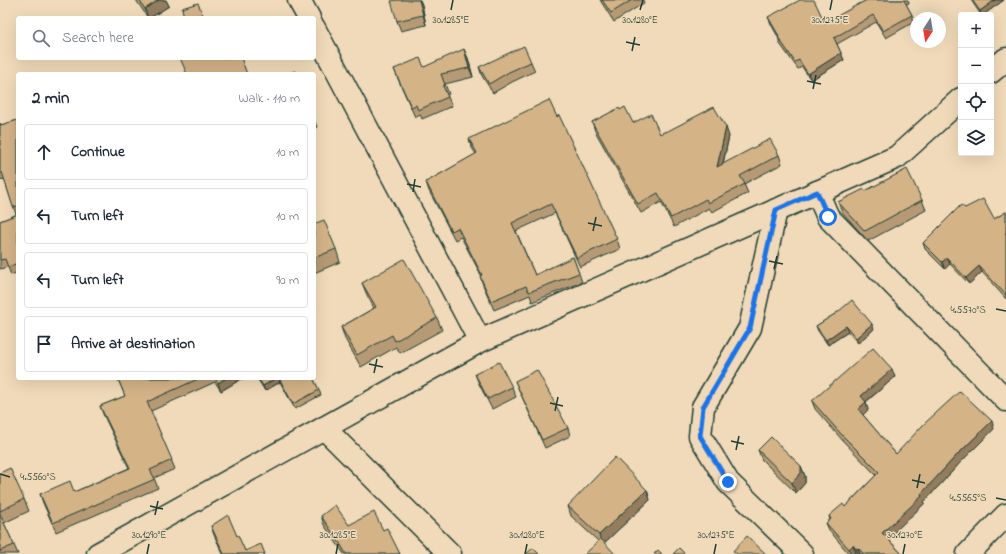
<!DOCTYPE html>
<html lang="en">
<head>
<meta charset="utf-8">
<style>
  body { margin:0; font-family:"Indie Flower",sans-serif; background:#f6f6f7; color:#1f2937 }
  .controls { position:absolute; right:12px; top:12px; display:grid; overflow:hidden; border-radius:4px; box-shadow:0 4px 16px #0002 }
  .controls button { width:36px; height:36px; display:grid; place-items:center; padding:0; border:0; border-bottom:1px solid #e0e1e3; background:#fff; color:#1f2937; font:20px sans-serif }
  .compass { position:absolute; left:910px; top:12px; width:36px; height:36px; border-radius:50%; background:#fff; box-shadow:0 4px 16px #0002; rotate:192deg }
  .stop { position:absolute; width:12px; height:12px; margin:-9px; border:3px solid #1a73e8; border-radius:50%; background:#fff }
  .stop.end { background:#1a73e8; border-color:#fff; box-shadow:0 1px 4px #0008 }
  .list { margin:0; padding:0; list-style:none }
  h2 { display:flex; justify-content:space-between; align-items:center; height:52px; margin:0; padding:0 16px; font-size:17px }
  h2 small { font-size:13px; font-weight:400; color:#747a83 }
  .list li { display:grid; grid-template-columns:26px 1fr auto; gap:12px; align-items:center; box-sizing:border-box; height:56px; margin:0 8px 8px; padding:0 8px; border:1px solid #e0e1e3; border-radius:4px }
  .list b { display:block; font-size:15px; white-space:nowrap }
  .list em { font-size:13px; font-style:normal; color:#747a83 }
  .icon { flex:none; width:22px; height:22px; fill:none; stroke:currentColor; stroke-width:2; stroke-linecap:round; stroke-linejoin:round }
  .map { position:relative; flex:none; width:1006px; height:554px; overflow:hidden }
  .search { position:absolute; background:#fff; box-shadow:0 4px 16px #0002; left:16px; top:16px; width:300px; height:44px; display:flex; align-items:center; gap:10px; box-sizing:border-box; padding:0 14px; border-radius:4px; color:#747a83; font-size:15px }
  .panel { position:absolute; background:#fff; box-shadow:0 4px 16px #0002; left:16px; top:72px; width:300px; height:308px; border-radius:4px }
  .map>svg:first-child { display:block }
</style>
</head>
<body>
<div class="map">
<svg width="1006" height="554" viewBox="0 0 1006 554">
  <rect width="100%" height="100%" fill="#f0dab9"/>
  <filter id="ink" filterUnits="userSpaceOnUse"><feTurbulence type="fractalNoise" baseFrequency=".025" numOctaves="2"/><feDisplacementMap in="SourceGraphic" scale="8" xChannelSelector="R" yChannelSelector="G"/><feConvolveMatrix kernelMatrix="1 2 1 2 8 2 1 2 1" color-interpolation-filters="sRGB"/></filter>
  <g filter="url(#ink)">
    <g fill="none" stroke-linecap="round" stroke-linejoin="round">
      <g stroke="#1f3d34" stroke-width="25">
        <g id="minor">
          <path d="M299 0 309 18"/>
          <path d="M314 28 480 341"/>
          <path d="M991 72 1006 59"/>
          <path d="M817 192 828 217 1006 400"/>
          <path d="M776 210 750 328 703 407 700 436 728 482 802 554"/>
          <path d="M324 428 450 554"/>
          <path d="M98 554 480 341 897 157 961 99"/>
          <path d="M968 554 1006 515"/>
        </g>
      </g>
      <use href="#minor" stroke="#f0dab9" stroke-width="22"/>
    </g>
    <g fill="#b69a74" stroke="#1f3d34">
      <path d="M136 0H166L169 6 150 18H148Z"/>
      <path d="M397 0H420L422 5 426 25 401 31 397 21Z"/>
      <path d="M600 0H643L644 3 614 22Z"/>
      <path d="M867 0H908L909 3 906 4 912 15 914 22 886 38 876 22 837 44 844 60 811 80 802 67 798 69 780 44 778 37 771 24 768 17 825 23Z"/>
      <path d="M971 0H1004L983 15H981Z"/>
      <path d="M468 58 473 77 445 84 449 94 447 95 452 106 422 119 420 114 415 117 398 79 394 69 424 67Z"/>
      <path d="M531 62 535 71 512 82 493 93 482 76 479 67Z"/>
      <path d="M620 110 633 123 660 134 666 132 729 136 723 164 779 155 782 164 744 184 748 193 712 212 709 208 674 227 661 202 641 213 595 131 592 122Z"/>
      <path d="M314 119 317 127 314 128Z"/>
      <path d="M18 120V214H16L4 179 0 180V123L1 125Z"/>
      <path d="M469 139 617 239 620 249 580 267 555 213 516 231 535 275 573 257 582 282 532 302 530 295 494 310 483 285 480 276 481 275 461 237 455 240 429 191 426 182 476 154 472 148Z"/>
      <path d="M865 191 922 200 926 210 868 241 842 212 838 202Z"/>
      <path d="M965 208 994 219 1006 212V299L982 272 969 284 950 264 945 269 925 249 923 243Z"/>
      <path d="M18 214V272L11 275 8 267 0 269V221Z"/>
      <path d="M314 224 336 249 340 262 314 273Z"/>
      <path d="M362 283 437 318 442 330 400 353 396 347 361 367 345 339 341 327 374 308 367 295Z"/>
      <path d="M314 303 316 309 314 310Z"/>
      <path d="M838 312 874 329 858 343 848 332 828 345 818 331 816 326Z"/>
      <path d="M475 374 512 387 516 397 492 409 479 384Z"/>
      <path d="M895 377 866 402 868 410 863 415 896 454 994 429 959 464 924 502 925 503 887 538 902 554H857L856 553 855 554H849L829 530 826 523 830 520 829 516 845 507 876 475 844 442 815 409 812 401Z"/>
      <path d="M120 378H243L221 391 215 382 151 411 175 469 154 478 158 488 56 532 43 503 40 494 74 492 129 468 103 414 100 406 125 396 118 379Z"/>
      <path d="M257 378H313L319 390 321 395 295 409 280 382 265 391Z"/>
      <path d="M515 381 568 428 570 436 545 448 518 388Z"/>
      <path d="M758 450 801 466 805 476V483L796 493 762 460Z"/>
      <path d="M0 473 24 499 29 511 4 523 14 545 18 554H0Z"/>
      <path d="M647 490 650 500 604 543 598 541 571 516 568 506Z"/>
      <path d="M321 516 349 525 383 530 400 554H344L324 525Z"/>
      <path d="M211 526 237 536 245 551 265 554H223L214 535Z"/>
    </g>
    <g fill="#947d5e" stroke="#1f3d34">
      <path d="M159 0H166L169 6 150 18H148L145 9Z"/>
      <path d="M419 0H420L422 5 426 25 423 15Z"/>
      <path d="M995 0H1004L983 15H981L980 11Z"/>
      <path d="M464 49 468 58 473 77 469 68Z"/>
      <path d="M841 53 844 60 811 80 808 74Z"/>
      <path d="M726 127 729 136 720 176 717 167Z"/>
      <path d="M947 258 950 264 945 269 942 262Z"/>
      <path d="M979 266 982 272 969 284 966 278Z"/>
      <path d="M872 324 874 329 858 343 856 338Z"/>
      <path d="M846 326 848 332 828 345 826 340Z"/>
      <path d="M892 369 895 377 863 404 861 396Z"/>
      <path d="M226 378H243L221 391 218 383Z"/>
      <path d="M276 378H279L280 382 265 391 263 386Z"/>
      <path d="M866 402 868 410 861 417 858 409Z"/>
      <path d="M992 421 994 429 959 464 924 502 925 503 885 541 882 533 921 494 956 456Z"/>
      <path d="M801 466 805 476V483L796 493 792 483Z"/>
      <path d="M647 490 650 500 602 545 599 535Z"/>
      <path d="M853 545 856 553 855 554H851L849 549Z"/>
      <path d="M858 548 860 554H858L856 549Z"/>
    </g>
    <g fill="#d4b387" stroke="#1f3d34">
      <path d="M139 0H159L145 9Z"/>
      <path d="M397 0H419L423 15 397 21 391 1Z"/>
      <path d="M602 0H632L611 13Z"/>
      <path d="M800 0H814L825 23 859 4 867 0H904L912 15 883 31 873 15 834 38 841 53 808 74 799 60 795 62 778 37 779 36 768 17Z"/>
      <path d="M972 0H995L980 11Z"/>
      <path d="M198 3 204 18H184L182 8Z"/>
      <path d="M524 46 531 62 509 72 489 84 479 67Z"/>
      <path d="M464 49 469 68 441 74 445 85 443 86 448 97 418 110 416 105 411 107 394 69 420 58 424 67Z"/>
      <path d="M180 58H241L247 74H187Z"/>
      <path d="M295 71 296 74H286Z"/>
      <path d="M549 100 557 117 559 115 617 239 577 258 551 204 512 223 535 275 573 257 579 273 529 292 526 286 491 301 480 276 482 275 458 228 451 231 426 182 477 153 469 139Z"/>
      <path d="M625 107 633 123 651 114 660 134 666 131V132L714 107 726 127 717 167 770 139 779 155 740 176 745 184 708 203 706 199 671 218 658 193 638 204 592 122 619 108 620 110Z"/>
      <path d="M18 120V206L13 207 2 172 0 173V123L1 125Z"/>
      <path d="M907 169 922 200 865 231 838 202 864 189 865 191Z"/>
      <path d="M983 199 994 219 1006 212V233H1005L1006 234V295L979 266 966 278 947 258 942 262 923 243 961 205 965 208Z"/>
      <path d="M18 214V263L8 267 5 259 0 260V221Z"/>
      <path d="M324 220 336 249 314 258V224Z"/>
      <path d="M404 259 437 318 395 341 392 335 357 355 341 327 376 307 362 283Z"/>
      <path d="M852 300 872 324 856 338 846 326 826 340 816 326 838 312Z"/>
      <path d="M873 348 892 369 861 396 866 402 858 409 896 454 924 424 960 391 992 421 956 456 921 494 922 496 882 533 902 554H864L858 548 856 549 853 545 849 549 826 523 831 519 829 516 843 504 845 507 879 472 841 434 812 401Z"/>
      <path d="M499 362 512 387 488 399 475 374Z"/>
      <path d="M537 370 568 428 542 440 515 381Z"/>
      <path d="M120 378H200L147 402 172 460 150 470 155 479 53 523 40 494 70 481 74 492 130 468 100 406 125 396 118 379Z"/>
      <path d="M215 378H226L218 383Z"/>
      <path d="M258 378H276L263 386Z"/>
      <path d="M279 378H313L319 390 293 404Z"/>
      <path d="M771 437 801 466V473L792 483 758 450Z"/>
      <path d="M615 457 647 490 599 535 568 506Z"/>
      <path d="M10 468 24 499 0 511V473Z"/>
      <path d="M335 505 349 525 374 512 383 530 387 528 400 554H346L341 545 321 516Z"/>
      <path d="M0 514 14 545 0 551Z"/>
      <path d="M228 515 237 536 238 535 245 551 261 544 265 554H224L211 526Z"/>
      <path d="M747 536 766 554H737L733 551Z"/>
      <path d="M601 539 615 554H585Z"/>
      <path d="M533 548 539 554H526Z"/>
      <path d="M679 548 685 554H673Z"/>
      <path d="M658 550 662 554H654Z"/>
    </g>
  </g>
  <g fill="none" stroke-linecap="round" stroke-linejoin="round" filter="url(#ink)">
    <path stroke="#1a73e8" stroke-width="5" d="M728 482 700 436 703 407 750 328 776 210 817 192 828 217"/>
  </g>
  <path fill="none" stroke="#1f3d34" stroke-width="1.5" d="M451 10 453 0M640 10 643 0M830 10 832 0M626 42 640 45M632 51 635 37M807 81 821 84M813 89 816 75M407 184 421 187M413 192 415 179M588 223 602 226M593 231 596 217M769 261 783 264M774 269 777 256M996 309 1006 311M369 364 383 367M374 373 377 359M550 403 563 406M555 411 558 397M731 441 744 444M736 450 739 436M0 474 10 477M912 480 925 483M917 488 920 474M996 498 1006 500M150 506 163 509M155 515 158 501M147 554 149 544M336 554 338 544M525 554 527 544M714 554 716 544M903 554 905 544"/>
  <g font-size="10" text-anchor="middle" fill="#1f3d34" stroke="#f0dab9" stroke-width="3" stroke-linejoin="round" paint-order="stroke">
    <text x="451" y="23">30.1285°E</text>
    <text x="640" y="23">30.1280°E</text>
    <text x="830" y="23">30.1275°E</text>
    <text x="968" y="313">4.5570°S</text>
    <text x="38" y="480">4.5560°S</text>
    <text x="968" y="501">4.5565°S</text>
    <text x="149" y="538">30.1290°E</text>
    <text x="338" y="538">30.1285°E</text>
    <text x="527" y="538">30.1280°E</text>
    <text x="716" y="538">30.1275°E</text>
    <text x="905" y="538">30.1270°E</text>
  </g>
</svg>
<div class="controls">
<button>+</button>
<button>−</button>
<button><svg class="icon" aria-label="locate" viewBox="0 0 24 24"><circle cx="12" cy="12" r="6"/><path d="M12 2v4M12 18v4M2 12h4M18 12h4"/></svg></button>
<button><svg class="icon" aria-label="layers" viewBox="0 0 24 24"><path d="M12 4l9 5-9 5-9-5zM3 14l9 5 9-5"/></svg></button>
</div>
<svg class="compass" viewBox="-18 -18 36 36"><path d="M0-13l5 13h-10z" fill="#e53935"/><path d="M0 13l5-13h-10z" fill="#747a83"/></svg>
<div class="stop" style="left:828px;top:217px"></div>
<div class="stop end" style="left:728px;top:482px"></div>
<div class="search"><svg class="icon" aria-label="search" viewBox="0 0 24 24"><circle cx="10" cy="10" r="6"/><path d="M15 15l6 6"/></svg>Search here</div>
<section class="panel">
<h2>2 min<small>Walk · 110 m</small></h2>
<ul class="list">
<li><svg class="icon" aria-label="ahead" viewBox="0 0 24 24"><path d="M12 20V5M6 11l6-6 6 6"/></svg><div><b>Continue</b></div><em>10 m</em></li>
<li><svg class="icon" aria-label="left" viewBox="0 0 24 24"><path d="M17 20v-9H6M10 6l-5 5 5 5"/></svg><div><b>Turn left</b></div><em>10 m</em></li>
<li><svg class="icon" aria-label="left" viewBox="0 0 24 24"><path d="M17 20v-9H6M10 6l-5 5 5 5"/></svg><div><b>Turn left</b></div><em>90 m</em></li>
<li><svg class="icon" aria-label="arrive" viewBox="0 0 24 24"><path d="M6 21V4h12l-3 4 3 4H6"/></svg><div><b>Arrive at destination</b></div></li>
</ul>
</section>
</div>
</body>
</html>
